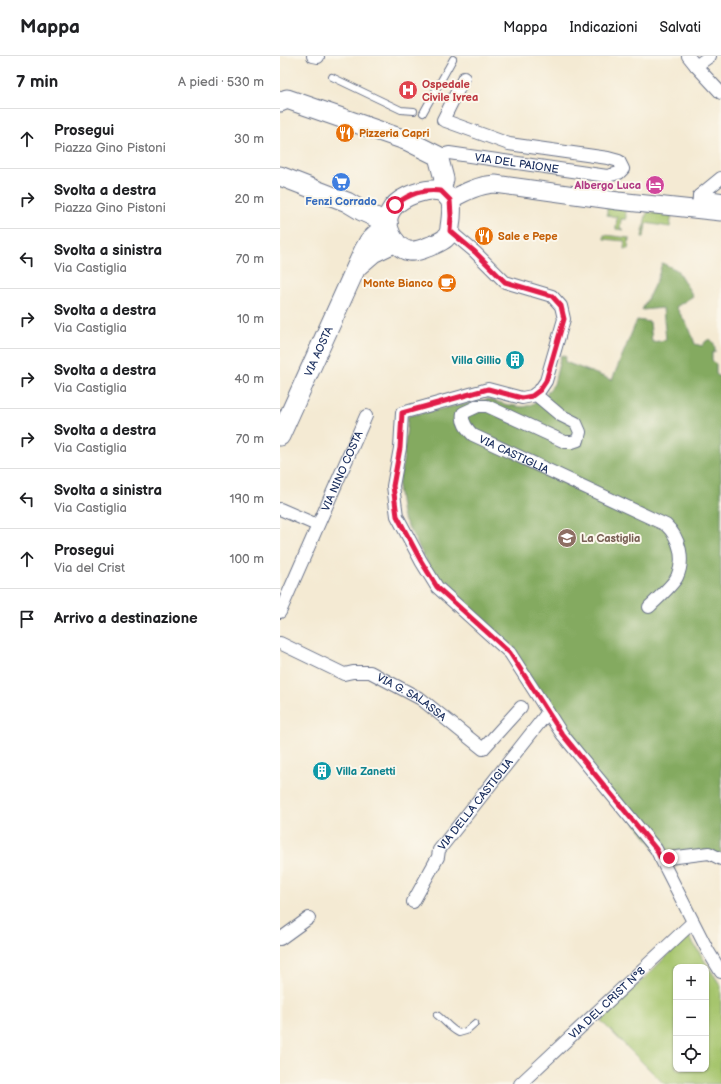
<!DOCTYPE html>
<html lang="it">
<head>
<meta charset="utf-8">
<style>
  body { margin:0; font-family:"Balsamiq Sans",sans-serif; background:#f6f6f6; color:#202124 }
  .controls { position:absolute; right:12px; bottom:12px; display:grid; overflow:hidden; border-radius:8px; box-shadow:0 1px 3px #0004 }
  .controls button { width:36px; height:36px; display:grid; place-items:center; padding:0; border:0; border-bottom:1px solid #e0e0e0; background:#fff; color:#202124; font:20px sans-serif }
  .stop { position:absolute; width:12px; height:12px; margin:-9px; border:3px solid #e11d48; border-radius:50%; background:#fff }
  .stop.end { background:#e11d48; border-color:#fff; box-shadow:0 1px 4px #0008 }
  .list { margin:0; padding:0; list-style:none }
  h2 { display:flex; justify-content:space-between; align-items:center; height:52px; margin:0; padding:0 16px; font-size:17px }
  h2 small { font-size:13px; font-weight:400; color:#757577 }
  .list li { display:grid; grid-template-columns:26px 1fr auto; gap:12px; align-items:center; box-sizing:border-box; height:60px; padding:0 16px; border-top:1px solid #e0e0e0 }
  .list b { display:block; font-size:15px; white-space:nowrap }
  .list p { margin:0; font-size:13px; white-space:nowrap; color:#757577 }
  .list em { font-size:13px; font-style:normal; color:#757577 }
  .icon { flex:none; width:22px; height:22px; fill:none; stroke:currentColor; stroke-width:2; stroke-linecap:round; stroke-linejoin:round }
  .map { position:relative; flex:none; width:441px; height:1028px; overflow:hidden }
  header { display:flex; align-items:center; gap:24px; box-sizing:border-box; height:56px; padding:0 20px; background:#fff; border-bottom:1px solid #e0e0e0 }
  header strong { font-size:19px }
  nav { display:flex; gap:22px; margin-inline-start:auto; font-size:14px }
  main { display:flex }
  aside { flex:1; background:#fff }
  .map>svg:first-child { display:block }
</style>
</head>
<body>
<header>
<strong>Mappa</strong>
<nav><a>Mappa</a><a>Indicazioni</a><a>Salvati</a></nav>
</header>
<main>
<aside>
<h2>7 min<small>A piedi · 530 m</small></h2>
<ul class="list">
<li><svg class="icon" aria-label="ahead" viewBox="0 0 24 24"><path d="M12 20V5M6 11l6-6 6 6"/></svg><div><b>Prosegui</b><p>Piazza Gino Pistoni</p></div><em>30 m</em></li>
<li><svg class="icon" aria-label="right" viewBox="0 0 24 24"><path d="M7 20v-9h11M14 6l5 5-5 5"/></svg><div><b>Svolta a destra</b><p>Piazza Gino Pistoni</p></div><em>20 m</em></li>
<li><svg class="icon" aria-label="left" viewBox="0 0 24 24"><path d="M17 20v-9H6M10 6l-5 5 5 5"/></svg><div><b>Svolta a sinistra</b><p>Via Castiglia</p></div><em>70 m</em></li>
<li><svg class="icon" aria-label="right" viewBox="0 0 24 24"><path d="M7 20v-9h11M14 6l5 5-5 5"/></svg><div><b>Svolta a destra</b><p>Via Castiglia</p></div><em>10 m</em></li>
<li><svg class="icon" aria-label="right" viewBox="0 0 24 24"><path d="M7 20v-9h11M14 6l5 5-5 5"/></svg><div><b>Svolta a destra</b><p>Via Castiglia</p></div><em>40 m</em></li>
<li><svg class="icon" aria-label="right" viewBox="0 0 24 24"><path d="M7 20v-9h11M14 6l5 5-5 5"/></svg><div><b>Svolta a destra</b><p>Via Castiglia</p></div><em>70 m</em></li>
<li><svg class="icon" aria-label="left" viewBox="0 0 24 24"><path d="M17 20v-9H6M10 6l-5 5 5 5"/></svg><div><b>Svolta a sinistra</b><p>Via Castiglia</p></div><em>190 m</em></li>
<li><svg class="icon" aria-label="ahead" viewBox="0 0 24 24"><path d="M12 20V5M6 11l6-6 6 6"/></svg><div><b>Prosegui</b><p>Via del Crist</p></div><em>100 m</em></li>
<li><svg class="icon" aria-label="arrive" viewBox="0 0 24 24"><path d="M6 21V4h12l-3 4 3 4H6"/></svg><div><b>Arrivo a destinazione</b></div></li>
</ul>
</aside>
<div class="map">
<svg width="441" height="1028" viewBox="0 0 441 1028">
  <rect width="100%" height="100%" fill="#fbf7ec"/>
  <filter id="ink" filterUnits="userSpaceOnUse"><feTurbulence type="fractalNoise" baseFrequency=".025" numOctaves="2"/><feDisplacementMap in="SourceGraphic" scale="8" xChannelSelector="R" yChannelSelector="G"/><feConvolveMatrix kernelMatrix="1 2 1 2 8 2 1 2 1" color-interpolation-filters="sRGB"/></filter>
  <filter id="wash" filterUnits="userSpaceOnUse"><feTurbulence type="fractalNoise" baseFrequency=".012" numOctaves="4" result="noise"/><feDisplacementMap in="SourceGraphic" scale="16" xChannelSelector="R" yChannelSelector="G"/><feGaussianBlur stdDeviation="0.9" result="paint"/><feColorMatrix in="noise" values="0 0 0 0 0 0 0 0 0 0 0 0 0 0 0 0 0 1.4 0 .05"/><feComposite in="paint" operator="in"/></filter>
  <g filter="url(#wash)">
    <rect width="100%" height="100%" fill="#f4ead3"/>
    <g fill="#a6c56d" stroke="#607a66" fill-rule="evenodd">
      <path d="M327 150 343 152C346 156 346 159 346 163H341L340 172 344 174 336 173 337 161 327 159Z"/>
      <path d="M368 156 392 157 390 171 366 167 364 181H362L366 159Z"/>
      <path d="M324 179 349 182 348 193H344L345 185 324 183Z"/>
      <path d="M408 879 441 930V1028H384L321 965ZM396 911H426V1013H396Z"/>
    </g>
    <path fill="#84aa60" stroke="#506c5f" d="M382 207 397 214 413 240 396 251 410 274 415 288 422 290 426 285 430 283C435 287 435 291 435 296L432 297V304L436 308V318L441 322V798L381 800 284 677 231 595 159 529 122 459 118 430 123 406 128 360 208 343 228 349 243 351 250 349 262 343 274 328 281 299 286 301 285 306 332 324 357 264 370 266 372 286 386 284 383 252 362 254 378 221Z"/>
  </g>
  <g filter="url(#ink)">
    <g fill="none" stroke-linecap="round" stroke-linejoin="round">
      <g stroke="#677087" stroke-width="8">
        <g id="service">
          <path d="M52 21 121 54 134 55"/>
          <path d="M143 57 173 3"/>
          <path d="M157 959C165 965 170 973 179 977L186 975 195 967"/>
        </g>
      </g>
      <g stroke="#677087" stroke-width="14">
        <g id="minor">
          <path d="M33 0 38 1"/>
          <path d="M408 0 416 10 441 37"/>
          <path d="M416 10 430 0"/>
          <path id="s1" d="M158 100 169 97 327 120 339 117 343 113 339 105 328 102 229 88 163 64 184 22"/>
          <path d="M419 140 441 143"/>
          <path d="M418 153 419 140 441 122"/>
          <path d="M170 175 195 196 225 226 272 240 281 250 284 263 266 325 260 334 252 340 242 342 208 333 122 357 120 392 113 430 117 460 141 505 157 531 230 597 282 678 376 793 428 895 441 916"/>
          <path id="s2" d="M255 338 280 359 296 367 300 376 298 384 292 386H285L207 350H198L183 357C181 366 187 373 193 379L386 469C400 482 405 504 397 521 393 529 376 544 369 551"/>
          <path d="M0 453 37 469"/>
          <path id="s3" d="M0 556 86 360"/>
          <path id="s4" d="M0 587 64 618 73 616H90L141 643 203 693 241 651"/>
          <path d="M380 801 389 802 429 797 441 803"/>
          <path id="s5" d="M133 846 158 801 159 794 268 656"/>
          <path d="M0 883 29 862"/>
          <path id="s6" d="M240 1028 413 866"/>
        </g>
      </g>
      <g stroke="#677087" stroke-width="19">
        <path id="secondary" d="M170 144C185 136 198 129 215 128L338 145 441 156"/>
      </g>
      <g stroke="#677087" stroke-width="21">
        <g id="primary">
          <path d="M0 46 7 43 128 85 158 100 164 123 161 135"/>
          <path d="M0 120 67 146 82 155 108 167"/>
          <path d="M152 134 161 135C164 137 168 141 170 144 173 150 171 164 170 171 170 182 162 185 153 189 145 192 137 196 129 195 114 192 103 169 110 156 117 142 138 135 152 134Z"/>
          <path d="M78 210 93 197 116 186"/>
          <path id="s7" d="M0 380 84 194 89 185 108 167"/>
        </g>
      </g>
      <use href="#service" stroke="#fff" stroke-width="6"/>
      <use href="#minor" stroke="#fff" stroke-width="12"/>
      <use href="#secondary" stroke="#fff" stroke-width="17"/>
      <use href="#primary" stroke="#fff" stroke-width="19"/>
    </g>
  </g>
  <g fill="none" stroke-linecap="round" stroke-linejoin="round" filter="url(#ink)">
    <path stroke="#e11d48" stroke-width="5" d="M115 149C130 137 143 133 161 135L170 144 171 160 170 175 195 196 225 226 272 240 281 250 284 263 266 325 260 334 252 340 242 342 208 333 122 357 120 392 113 430 117 460 141 505 157 531 230 597 282 678 376 793 380 801 389 802"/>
  </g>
  <defs>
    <g id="hospital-disc" transform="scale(1)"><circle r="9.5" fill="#e0444e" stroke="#fbf7ec"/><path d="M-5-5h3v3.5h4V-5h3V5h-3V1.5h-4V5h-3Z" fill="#fff"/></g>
    <g id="restaurant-disc" transform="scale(1)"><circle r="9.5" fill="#e8710a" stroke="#fbf7ec"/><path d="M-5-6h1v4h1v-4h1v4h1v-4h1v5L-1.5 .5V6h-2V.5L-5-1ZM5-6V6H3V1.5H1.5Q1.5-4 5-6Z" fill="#fff"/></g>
    <g id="supermarket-disc" transform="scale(1)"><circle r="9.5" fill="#3f7fe0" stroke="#fbf7ec"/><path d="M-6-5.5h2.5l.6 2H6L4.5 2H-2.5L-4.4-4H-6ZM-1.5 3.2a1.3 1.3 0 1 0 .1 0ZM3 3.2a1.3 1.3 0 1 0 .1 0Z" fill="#fff"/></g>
    <g id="hotel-disc" transform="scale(1)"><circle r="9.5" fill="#d1479c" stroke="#fbf7ec"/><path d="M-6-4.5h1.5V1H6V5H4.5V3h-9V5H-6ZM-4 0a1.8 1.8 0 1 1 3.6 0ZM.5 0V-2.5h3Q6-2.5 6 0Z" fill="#fff"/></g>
    <g id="cafe-disc" transform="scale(1)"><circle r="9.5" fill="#e8710a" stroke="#fbf7ec"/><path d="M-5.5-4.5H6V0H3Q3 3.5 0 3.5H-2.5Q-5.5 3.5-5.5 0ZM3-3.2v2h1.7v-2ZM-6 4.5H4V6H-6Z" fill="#fff"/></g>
    <g id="building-disc" transform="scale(1)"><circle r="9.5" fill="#0f9aa8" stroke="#fbf7ec"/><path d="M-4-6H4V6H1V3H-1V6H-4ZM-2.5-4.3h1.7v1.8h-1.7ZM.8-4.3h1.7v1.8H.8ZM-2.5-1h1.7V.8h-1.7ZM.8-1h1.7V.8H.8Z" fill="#fff"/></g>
    <g id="school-disc" transform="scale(1)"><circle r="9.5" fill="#8d6e63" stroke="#fbf7ec"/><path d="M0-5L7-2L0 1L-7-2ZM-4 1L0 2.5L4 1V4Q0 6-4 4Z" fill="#fff"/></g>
  </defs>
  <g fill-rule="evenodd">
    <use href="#hospital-disc" x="128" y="34"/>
    <use href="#restaurant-disc" x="65" y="77"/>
    <use href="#supermarket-disc" x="61" y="126"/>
    <use href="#hotel-disc" x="375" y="129"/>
    <use href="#restaurant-disc" x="204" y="180"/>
    <use href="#cafe-disc" x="167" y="227"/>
    <use href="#building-disc" x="235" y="304"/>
    <use href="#school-disc" x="287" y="482"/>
    <use href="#building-disc" x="42" y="715"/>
  </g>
  <g text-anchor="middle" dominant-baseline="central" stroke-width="4" stroke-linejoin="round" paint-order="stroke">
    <g font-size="11" font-weight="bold" fill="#be3a42" stroke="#fbf7ec" text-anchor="start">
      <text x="142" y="28">Ospedale<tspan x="142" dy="13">Civile Ivrea</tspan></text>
    </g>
    <g font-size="11" font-weight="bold" fill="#c56008" stroke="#fbf7ec" text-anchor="start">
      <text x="79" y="77">Pizzeria Capri</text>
      <text x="218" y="180">Sale e Pepe</text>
      <text x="153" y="227" text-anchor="end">Monte Bianco</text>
    </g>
    <g font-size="11" fill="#1b2f5e" stroke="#fbf7ec">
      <text stroke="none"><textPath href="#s1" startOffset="80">VIA DEL PAIONE</textPath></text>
      <text stroke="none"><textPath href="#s7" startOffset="93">VIA AOSTA</textPath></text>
      <text stroke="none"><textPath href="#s2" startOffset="264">VIA CASTIGLIA</textPath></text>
      <text stroke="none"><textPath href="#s3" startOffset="154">VIA NINO COSTA</textPath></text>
      <text stroke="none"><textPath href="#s4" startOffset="146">VIA G. SALASSA</textPath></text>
      <text stroke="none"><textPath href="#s5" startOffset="117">VIA DELLA CASTIGLIA</textPath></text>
      <text stroke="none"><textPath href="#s6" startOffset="119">VIA DEL CRIST N°8</textPath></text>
    </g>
    <g font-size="11" font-weight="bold" fill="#b23c85" stroke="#fbf7ec" text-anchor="end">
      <text x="361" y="129">Albergo Luca</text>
    </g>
    <g font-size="11" font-weight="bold" fill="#366cbe" stroke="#fbf7ec">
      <text x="61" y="145">Fenzi Corrado</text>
    </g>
    <g font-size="11" font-weight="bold" fill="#0d838f" stroke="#fbf7ec" text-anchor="end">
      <text x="221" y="304">Villa Gillio</text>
      <text x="56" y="715" text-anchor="start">Villa Zanetti</text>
    </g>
    <g font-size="11" font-weight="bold" fill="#785e54" stroke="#fbf7ec" text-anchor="start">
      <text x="301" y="482">La Castiglia</text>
    </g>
  </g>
</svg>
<div class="controls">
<button>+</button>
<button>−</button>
<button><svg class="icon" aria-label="locate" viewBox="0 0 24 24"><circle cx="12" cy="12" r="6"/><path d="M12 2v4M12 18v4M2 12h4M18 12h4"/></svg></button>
</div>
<div class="stop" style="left:115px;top:149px"></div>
<div class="stop end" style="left:389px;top:802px"></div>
</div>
</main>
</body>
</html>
